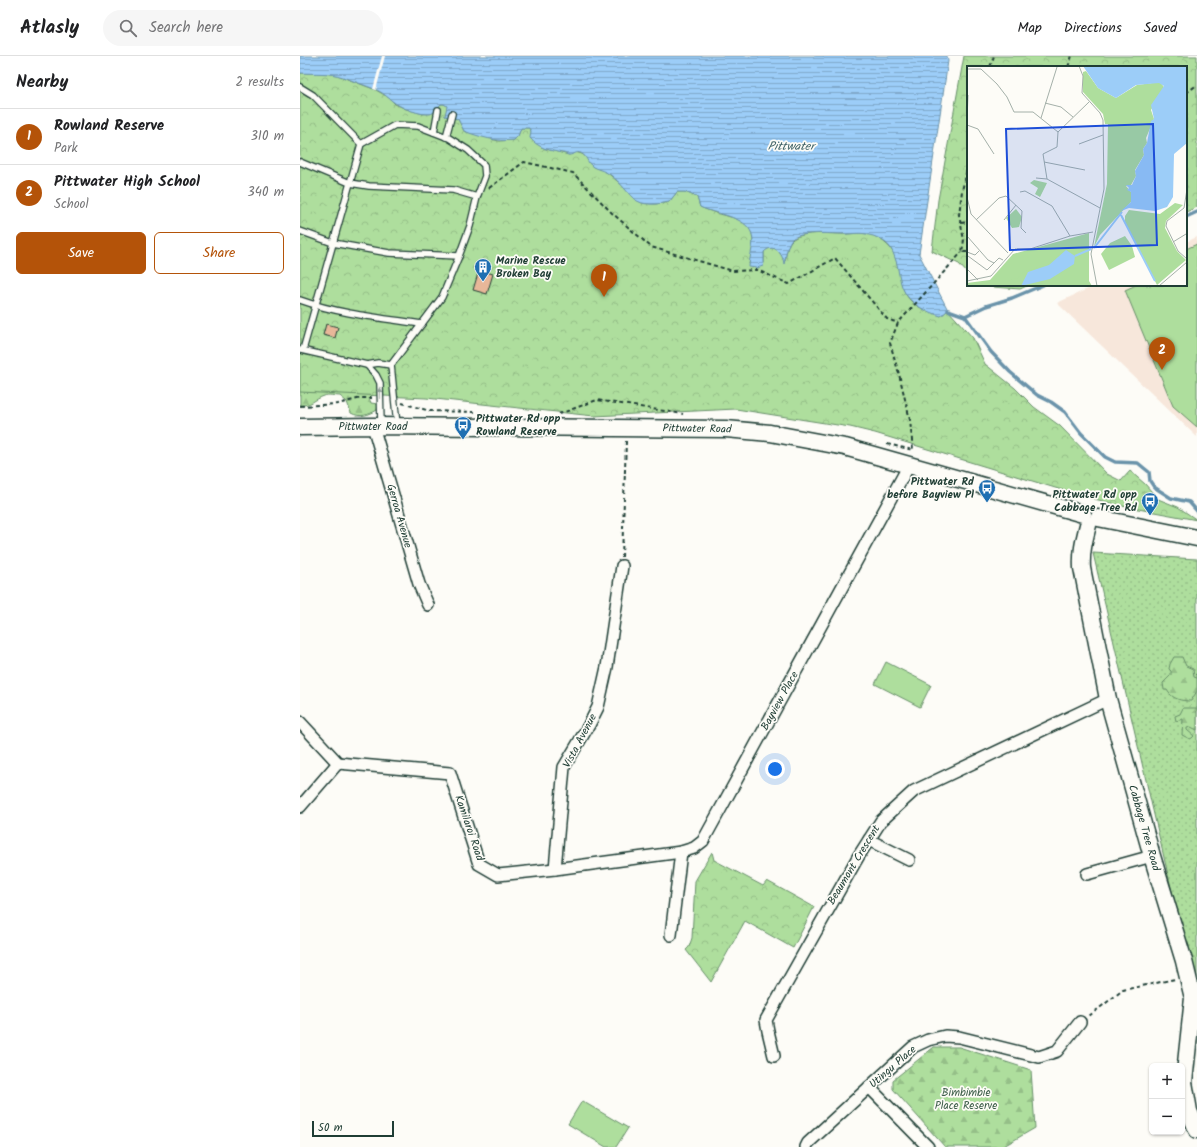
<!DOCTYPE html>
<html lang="en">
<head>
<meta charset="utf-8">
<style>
  body { margin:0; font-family:Kalam,sans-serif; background:#f6f6f6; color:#202124 }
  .controls { position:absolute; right:12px; bottom:12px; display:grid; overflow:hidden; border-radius:6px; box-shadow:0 1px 3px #0004 }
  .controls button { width:36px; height:36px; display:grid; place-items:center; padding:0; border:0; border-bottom:1px solid #e0e0e0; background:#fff; color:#202124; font:20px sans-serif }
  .scale { position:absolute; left:12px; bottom:10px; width:82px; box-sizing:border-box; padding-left:4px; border:2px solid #1f3d34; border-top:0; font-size:11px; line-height:14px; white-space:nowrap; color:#1f3d34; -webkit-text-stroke:3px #fdfcf7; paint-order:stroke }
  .you { position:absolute; left:475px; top:713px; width:14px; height:14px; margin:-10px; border:3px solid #fff; border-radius:50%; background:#1a73e8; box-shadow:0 0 0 6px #1a73e833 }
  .badge { display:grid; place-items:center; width:26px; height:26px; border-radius:50%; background:#b45309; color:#fff; font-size:13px; font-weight:700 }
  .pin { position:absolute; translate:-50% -33px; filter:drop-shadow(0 1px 2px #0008) }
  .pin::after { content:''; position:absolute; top:21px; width:14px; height:12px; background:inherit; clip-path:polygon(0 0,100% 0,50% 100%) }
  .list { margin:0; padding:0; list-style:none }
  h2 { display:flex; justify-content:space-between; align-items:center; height:52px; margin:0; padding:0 16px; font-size:17px }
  h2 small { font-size:13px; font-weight:400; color:#757577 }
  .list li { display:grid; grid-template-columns:26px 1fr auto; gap:12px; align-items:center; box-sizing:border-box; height:56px; padding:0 16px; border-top:1px solid #e0e0e0 }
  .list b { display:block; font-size:15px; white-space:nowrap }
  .list p { margin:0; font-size:13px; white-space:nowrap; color:#757577 }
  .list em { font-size:13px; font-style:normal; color:#757577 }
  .actions { display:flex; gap:8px; padding:12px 16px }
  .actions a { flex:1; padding:9px 0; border:1px solid #b45309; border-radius:6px; text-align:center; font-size:14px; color:#b45309 }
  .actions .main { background:#b45309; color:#fff }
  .icon { flex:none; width:22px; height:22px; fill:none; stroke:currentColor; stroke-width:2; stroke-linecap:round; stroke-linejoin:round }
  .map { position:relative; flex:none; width:897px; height:1091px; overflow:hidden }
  header { display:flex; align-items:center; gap:24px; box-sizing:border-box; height:56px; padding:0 20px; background:#fff; border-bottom:1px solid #e0e0e0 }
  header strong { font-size:19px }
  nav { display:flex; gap:22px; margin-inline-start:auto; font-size:14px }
  .search { width:280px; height:36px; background:#f6f6f6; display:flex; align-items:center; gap:10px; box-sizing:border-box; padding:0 14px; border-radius:22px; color:#757577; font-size:15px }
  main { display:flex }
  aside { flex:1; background:#fff }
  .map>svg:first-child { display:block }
</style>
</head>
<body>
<header>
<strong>Atlasly</strong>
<div class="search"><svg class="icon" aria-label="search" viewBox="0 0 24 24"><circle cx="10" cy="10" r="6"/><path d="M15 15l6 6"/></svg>Search here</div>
<nav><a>Map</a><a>Directions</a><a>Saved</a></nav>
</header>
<main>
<aside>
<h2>Nearby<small>2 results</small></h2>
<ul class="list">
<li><span class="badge">1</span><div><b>Rowland Reserve</b><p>Park</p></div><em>310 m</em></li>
<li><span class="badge">2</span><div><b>Pittwater High School</b><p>School</p></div><em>340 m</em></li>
</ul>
<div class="actions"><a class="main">Save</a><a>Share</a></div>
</aside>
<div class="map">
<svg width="897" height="1091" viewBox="0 0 897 1091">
  <defs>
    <pattern id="grass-dots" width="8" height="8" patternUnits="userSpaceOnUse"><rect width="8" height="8" fill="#aede9d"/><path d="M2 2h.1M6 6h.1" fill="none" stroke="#95bf88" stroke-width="1.8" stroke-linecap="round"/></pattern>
    <pattern id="forest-firs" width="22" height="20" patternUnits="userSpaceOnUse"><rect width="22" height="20" fill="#aede9d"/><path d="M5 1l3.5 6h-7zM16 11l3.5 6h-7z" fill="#95bf88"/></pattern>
    <pattern id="park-crowns" width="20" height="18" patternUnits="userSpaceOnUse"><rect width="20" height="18" fill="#aede9d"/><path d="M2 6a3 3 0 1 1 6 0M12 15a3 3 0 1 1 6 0" fill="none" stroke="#95bf88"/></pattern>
    <pattern id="water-rules" width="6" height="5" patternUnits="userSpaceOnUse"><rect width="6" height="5" fill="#9ccdf8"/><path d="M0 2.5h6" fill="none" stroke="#7fa8ca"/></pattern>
  </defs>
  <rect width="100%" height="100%" fill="#fdfcf7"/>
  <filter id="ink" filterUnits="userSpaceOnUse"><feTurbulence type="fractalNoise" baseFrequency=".025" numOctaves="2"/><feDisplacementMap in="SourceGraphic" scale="8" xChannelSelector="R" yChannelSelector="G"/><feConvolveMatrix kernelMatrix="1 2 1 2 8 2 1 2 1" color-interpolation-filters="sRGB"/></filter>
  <g filter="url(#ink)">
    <path fill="#f7e7db" d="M897 181V381L757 247 796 229H886V186Z"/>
    <path fill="url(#grass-dots)" stroke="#668e68" d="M793 497 897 503V943Z"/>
    <g fill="url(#forest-firs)" stroke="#668e68">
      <path d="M0 304 72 340 69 342 71 347 78 348 77 354C69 359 60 362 51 357L47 346 40 340C35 340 28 338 24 340 15 343 10 350 0 349Z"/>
      <path d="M874 601H882L886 610 893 613 894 621 897 622V635L891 645C881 645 872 643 867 634H864L863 627 871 619V615L869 613 870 608Z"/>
      <path d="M883 652H897V674L891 671 887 672V674L894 680 892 682 890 683 882 679 883 663 876 665 875 660 880 658Z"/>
      <path d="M634 991H659L731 1014 735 1072 702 1091H645L593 1033V1024Z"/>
    </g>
    <g fill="url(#park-crowns)" stroke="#668e68">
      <path d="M664 0H897V151L886 156V11H668V218L659 208 632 195 638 144Z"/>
      <path d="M0 17H25L37 19 76 34 88 41 95 48 106 53 123 58 136 55 137 51 141 48H144L148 50 145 60 158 63 164 75 199 85 214 84 218 80 221 72H229L241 91 250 94 269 99 275 96 282 98 286 101 290 108 293 111 303 114 310 119 323 130 333 142 342 147 355 148 369 146 377 136H385L397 141 400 151C433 166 464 157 449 208L464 207V196C468 191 473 191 478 194L485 205C486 199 487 187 493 183 503 175 531 178 544 178 552 178 561 176 569 178 575 180 581 183 585 187 604 201 594 231 613 247 620 253 632 256 641 260L648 254 673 282 685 308 715 332 734 351 760 370 807 418 821 425 830 415 845 428 858 443 878 451 897 464 822 450 775 438 575 377 550 371 436 353 294 360 126 342 0 336Z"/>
      <path d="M679 229H729L720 233 680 230Z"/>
      <path d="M412 796 414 804 463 830 467 825 514 851 493 892 445 865 411 926 386 894 389 891 392 882 395 825Z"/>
    </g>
    <g fill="#aede9d" stroke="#668e68">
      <path d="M897 188V371L873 350 825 234 836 229H886V193Z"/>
      <path d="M586 606 631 629 620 651 575 628Z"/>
      <path d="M282 1045 328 1072 316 1091H306L268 1068Z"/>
    </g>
    <path fill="url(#water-rules)" stroke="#6a93aa" d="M0 0H647L648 5 619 198 648 254 641 260C621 254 604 245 600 223 598 216 598 209 595 202 593 196 591 191 586 187 581 183 575 180 569 179 562 176 553 178 545 178 531 178 505 175 493 182 487 186 486 201 484 208 483 198 474 186 464 196V207L463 210 457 212 449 211C449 202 453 193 453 184 452 160 417 159 400 151L397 141 385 136H377L369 146C358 148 343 151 333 142 326 135 320 126 312 120 306 115 299 114 293 111 287 107 287 100 281 97 276 95 274 99 269 99 267 99 265 97 263 97 251 95 238 92 230 82L231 75 229 72H221L218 80 214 84C196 86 180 81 164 75L158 63 145 60 147 50 144 48H141C137 52 135 57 130 58 120 59 102 52 95 47 89 43 84 37 77 34 66 30 54 25 43 21 29 16 15 18 0 17Z"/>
    <path fill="#fdfcf7" d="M82 0H85L76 34 73 33Z"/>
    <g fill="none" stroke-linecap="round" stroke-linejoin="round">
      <g stroke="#6a93aa" stroke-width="3.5">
        <path d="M886 161 897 156"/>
        <path d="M648 254 665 260 691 296 710 316 737 339 751 346 765 356 781 377 805 401 815 406 838 407 844 412 849 416 850 425 854 431 871 442 889 446 897 455"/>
        <path d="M665 260 686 250 712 242 743 229"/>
      </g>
    </g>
    <g fill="#e8b799" stroke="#1f3d34">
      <path d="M179 214 193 218 187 238 173 234Z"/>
      <path d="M26 268 38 271 35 282 23 279Z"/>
    </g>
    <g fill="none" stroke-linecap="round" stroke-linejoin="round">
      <g stroke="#1f3d34" stroke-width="8">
        <g id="lane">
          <path d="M0 31 13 39 61 88 3 294"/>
          <path d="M134 76 138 54"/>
          <path d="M146 81 152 58"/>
          <path d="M61 88 95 69 118 70 149 82 168 94 184 109 185 120 177 141"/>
          <path d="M0 106 50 127 69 130 153 134 177 141 170 170 159 200 142 241 91 309 97 369"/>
          <path d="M0 175 33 187 89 197 159 200"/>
          <path d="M0 244C39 258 81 262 122 268"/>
          <path d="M1 294 67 309 78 307 91 309"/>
          <path d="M67 309 76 319 80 327 81 368"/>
        </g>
      </g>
      <g stroke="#1f3d34" stroke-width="14">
        <g id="street">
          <path d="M73 370 119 528 128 549"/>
          <path d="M0 666 38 707"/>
          <path d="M38 707 150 717 179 808 198 819 255 813 381 796"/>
          <path d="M0 751 38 707"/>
          <path d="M569 784 609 804"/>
          <path d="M255 813 264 711 289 669 298 651 307 611 322 510"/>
          <path d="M787 818 852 800"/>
          <path d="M371 879 381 796 394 792 403 785 609 409"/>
          <path d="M474 1000 468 975 466 964 558 801 581 765 614 735 808 643"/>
          <path d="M569 1031 628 1091"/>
          <path d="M506 1091 508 1087 613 991 628 984 645 980 659 981 739 1001 757 995 780 966"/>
        </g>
      </g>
      <g stroke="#1f3d34" stroke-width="19">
        <g id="secondary">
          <path d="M0 371 73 370 426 373 470 377 545 391 783 458"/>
          <path d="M798 462 897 482"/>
          <path d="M788 469C784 485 781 496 782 512L808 643 852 800 884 905 893 942 884 1026 889 1055 897 1074"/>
        </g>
      </g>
      <g stroke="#1f3d34" stroke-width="2" stroke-dasharray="4 3" stroke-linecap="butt">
        <path d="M690 11 694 0"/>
        <path d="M768 11 772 0"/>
        <path d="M886 37 897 29"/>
        <path d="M668 108 662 135 659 159 664 184 662 196H668"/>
        <path d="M189 132 224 106 273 117 312 157 351 191 433 215 457 214 489 228 535 202 587 263 598 267"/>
        <path d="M661 167 668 166"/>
        <path d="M102 347 130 355 175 356"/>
        <path d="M0 350 38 348 61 342H72"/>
        <path d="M259 358 297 344 383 358"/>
        <path d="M587 388 613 394 610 364 599 318 590 287 598 267 662 196"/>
        <path d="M322 501 326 385"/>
        <path d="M896 618 897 619"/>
        <path d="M789 960 823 934 875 923"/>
      </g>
      <use href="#lane" stroke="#fdfcf7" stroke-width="5.5"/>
      <use href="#street" stroke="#fdfcf7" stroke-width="11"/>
      <use href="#secondary" stroke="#fdfcf7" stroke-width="16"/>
    </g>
    <defs><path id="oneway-solid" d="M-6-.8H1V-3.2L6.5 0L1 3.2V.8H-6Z"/></defs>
    <use fill="#8e9c96" href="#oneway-solid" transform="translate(80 337) rotate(-91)"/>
  </g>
  <defs>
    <g id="building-pin" transform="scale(0.9)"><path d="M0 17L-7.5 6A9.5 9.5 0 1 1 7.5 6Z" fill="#1f6fb2" stroke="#fdfcf7"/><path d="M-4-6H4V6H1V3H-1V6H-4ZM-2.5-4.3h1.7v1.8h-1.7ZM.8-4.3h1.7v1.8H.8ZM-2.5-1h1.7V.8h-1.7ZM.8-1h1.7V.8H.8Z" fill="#fff"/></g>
    <g id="bus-pin" transform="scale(0.9)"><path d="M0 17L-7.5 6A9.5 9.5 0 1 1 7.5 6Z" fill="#1f6fb2" stroke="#fdfcf7"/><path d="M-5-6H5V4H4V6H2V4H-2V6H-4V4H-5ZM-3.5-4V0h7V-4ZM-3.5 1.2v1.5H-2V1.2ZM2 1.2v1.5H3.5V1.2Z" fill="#fff"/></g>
  </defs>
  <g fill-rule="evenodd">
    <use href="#building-pin" x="183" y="211"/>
    <use href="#bus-pin" x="163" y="369"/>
    <use href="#bus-pin" x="687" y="432"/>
    <use href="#bus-pin" x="850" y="445"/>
  </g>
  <g text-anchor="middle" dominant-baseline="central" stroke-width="3.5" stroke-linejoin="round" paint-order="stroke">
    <g font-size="11" font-weight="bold" fill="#1f3d34" stroke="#fdfcf7" text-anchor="start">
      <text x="196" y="205">Marine Rescue<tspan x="196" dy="13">Broken Bay</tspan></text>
      <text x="176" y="363">Pittwater Rd opp<tspan x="176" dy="13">Rowland Reserve</tspan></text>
      <text x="674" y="426" text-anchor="end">Pittwater Rd<tspan x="674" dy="13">before Bayview Pl</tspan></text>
      <text x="837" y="439" text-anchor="end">Pittwater Rd opp<tspan x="837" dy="13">Cabbage Tree Rd</tspan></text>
    </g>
    <g font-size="11" fill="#1f3d34" stroke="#fdfcf7">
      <text x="73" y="371">Pittwater Road</text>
      <text transform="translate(397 373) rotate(1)">Pittwater Road</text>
      <text transform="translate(99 460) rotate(74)">Gerroa Avenue</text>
      <text transform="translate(480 645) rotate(-61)">Bayview Place</text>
      <text transform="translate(280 685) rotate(-62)">Vista Avenue</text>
      <text transform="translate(169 772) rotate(71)">Kamilaroi Road</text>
      <text transform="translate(844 772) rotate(74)">Cabbage Tree Road</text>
      <text transform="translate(554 809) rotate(-59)">Beaumont Crescent</text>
      <text transform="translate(593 1011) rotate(-41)">Utingu Place</text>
    </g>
    <g font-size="11" fill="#3c5d49" stroke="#fdfcf7">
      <text x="666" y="1037">Bimbimbie<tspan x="666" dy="13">Place Reserve</tspan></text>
    </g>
    <g font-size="12" font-style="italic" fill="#3e6165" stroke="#fdfcf7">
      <text x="491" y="90">Pittwater</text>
    </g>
  </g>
  <g transform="translate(667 10)">
    <rect width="220" height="220" fill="#fdfcf7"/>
    <path d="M122 167V215L125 220H0V217L23 214 46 188Z" fill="#aede9d"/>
    <path d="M49 143 55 151 52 161 45 162 39 152ZM76 200 69 216 61 220 48 216 39 219 41 215 51 212 56 206Z" fill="#aede9d"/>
    <path d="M119 5 131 22 149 32 170 19 193 16 197 21 184 44 187 53 179 72 180 77 176 83 177 89 168 104 169 110 164 119 159 120 164 126V136L133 169 127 181 140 118 141 58H138L136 48 116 26V6ZM67 114 80 117 73 131 68 128 71 122 63 117ZM208 137 216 139 199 155 198 162 210 185 219 194 190 219 158 156V150L162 144 193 148Z" fill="#aede9d"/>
    <path d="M158 170 165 180 168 191 142 204 134 188 143 177Z" fill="#aede9d"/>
    <path d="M116 0H220V77L207 88 206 131 200 141 188 145 162 142 154 145 164 136V126L160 124 162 122 159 119H165L169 110 168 105 177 89 176 83 180 77 184 55 187 53 184 39 197 20 192 17 169 19 149 32 131 22ZM99 184 108 190 107 198 83 213 54 220 61 206 82 199Z" fill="#9ccdf8"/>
    <path fill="none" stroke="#9ccdf8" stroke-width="2" d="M154 149 188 215M127 182 155 146M108 190 124 183"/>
    <path fill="none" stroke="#a4b0a9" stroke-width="1" d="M112 0 116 10 115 27 133 47 136 54 137 123 124 188 130 220M0 3H14L30 18 40 31 47 46H66L91 66M78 37 94 41 106 51M74 52 90 1M0 55 1 29M0 59 11 63 27 88M91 66 122 36M112 78 136 69M77 96 118 104M69 112 80 113 133 142M80 113 76 88 90 81 91 66M53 126 58 125 85 140 103 170M0 131 4 148 41 187M217 142 200 155 199 160 211 185 220 193M217 142 220 123M9 154 32 132 39 130 55 145 54 162 59 167M37 154 49 139M0 170 21 194 27 197 32 192 36 194M206 176 219 168M0 186 8 189 12 185M1 190 20 204 27 197M0 203 11 214M0 215 24 210 48 183H63L103 170 126 166M192 220 220 196"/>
    <path fill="#1d4ed8" fill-opacity="0.15" stroke="#1d4ed8" stroke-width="2" d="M186 58 190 179 43 184 39 63Z"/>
    <rect width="220" height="220" fill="none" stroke="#1f3d34" stroke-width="2"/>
  </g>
</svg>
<div class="controls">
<button>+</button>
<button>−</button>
</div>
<div class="scale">50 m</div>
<div class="you"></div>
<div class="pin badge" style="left:304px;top:241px">1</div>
<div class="pin badge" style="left:862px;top:314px">2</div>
</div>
</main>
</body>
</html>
